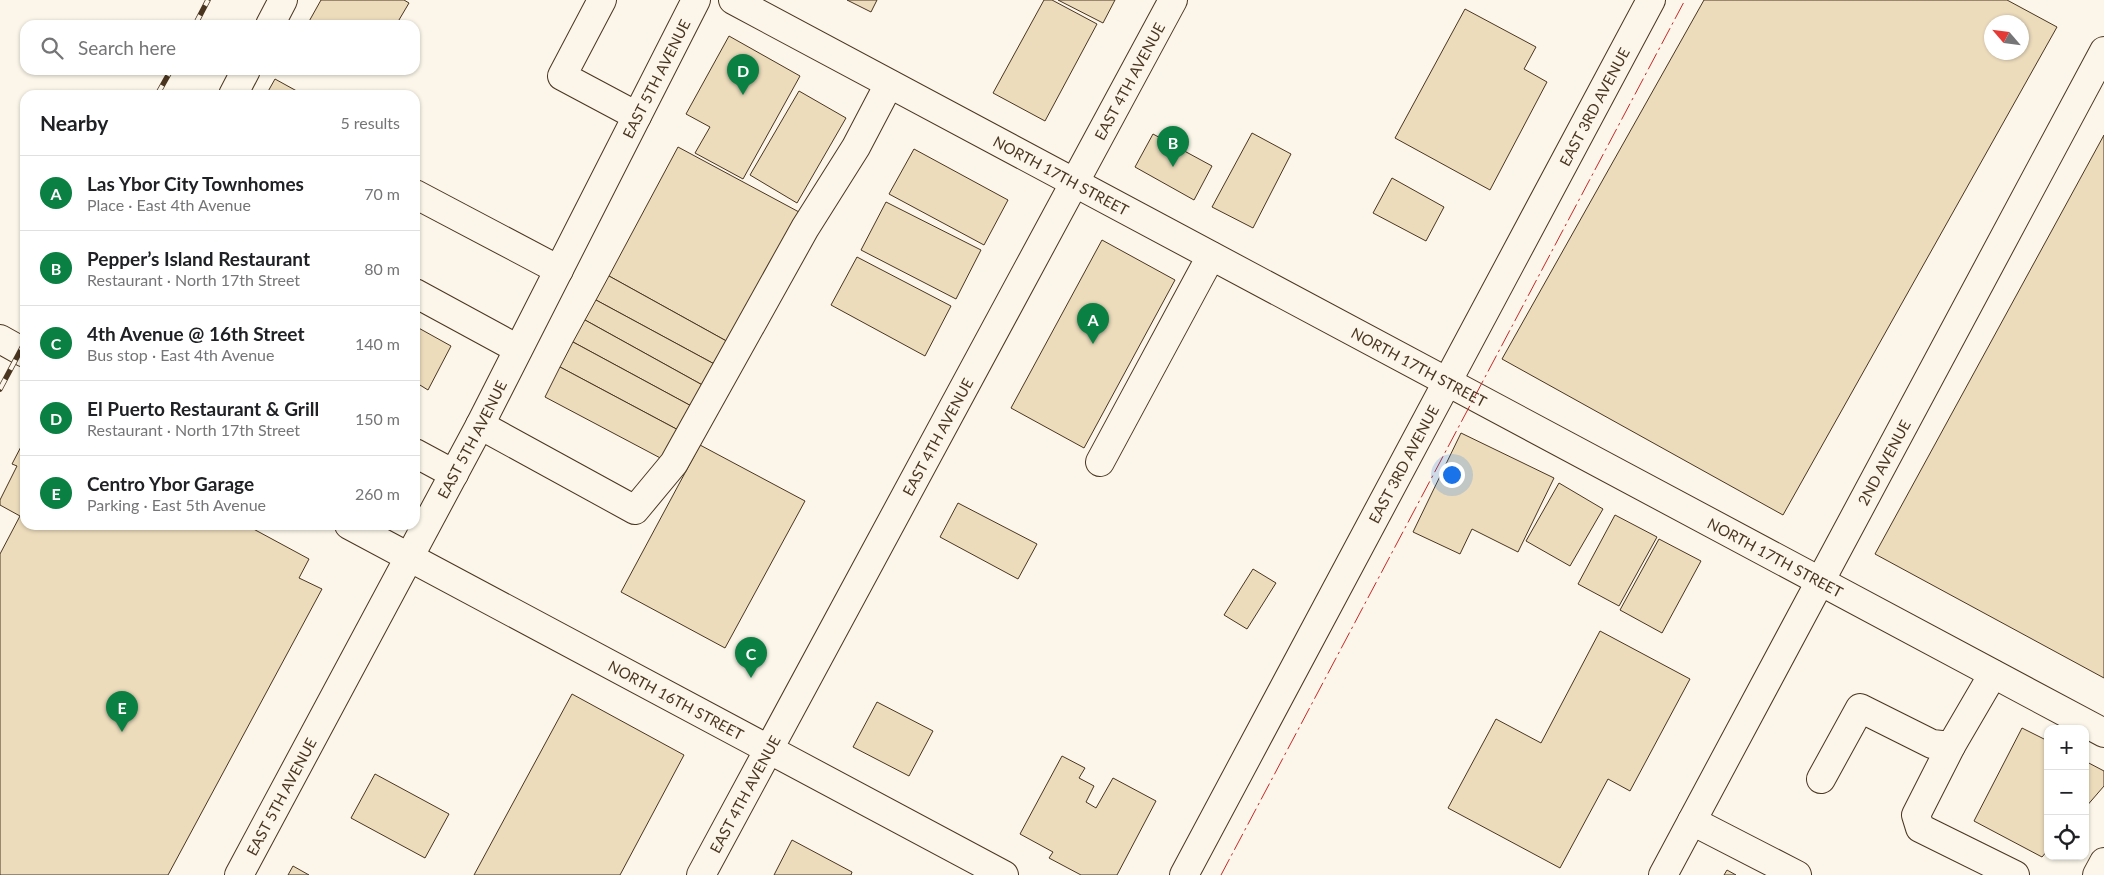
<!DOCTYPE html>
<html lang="en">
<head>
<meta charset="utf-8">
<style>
  body { margin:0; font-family:Lato,sans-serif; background:#f6f6f6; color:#202124 }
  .controls { position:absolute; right:15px; bottom:15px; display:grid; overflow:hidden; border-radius:10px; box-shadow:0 1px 4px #0004 }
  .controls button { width:45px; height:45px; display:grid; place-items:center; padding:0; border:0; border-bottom:1px solid #e0e0e0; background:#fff; color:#202124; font:25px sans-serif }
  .compass { position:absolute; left:1984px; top:15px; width:45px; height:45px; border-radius:50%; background:#fff; box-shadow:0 1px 4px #0004; rotate:298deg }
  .you { position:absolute; left:1451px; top:474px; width:18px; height:18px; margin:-12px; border:4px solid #fff; border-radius:50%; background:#1a73e8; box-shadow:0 0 0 8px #1a73e833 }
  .badge { display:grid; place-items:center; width:32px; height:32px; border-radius:50%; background:#0b8043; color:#fff; font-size:16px; font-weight:700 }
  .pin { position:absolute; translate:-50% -41px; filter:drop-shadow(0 1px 2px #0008) }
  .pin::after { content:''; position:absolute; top:26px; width:18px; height:15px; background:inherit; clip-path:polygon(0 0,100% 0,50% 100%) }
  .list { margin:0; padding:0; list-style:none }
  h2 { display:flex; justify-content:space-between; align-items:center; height:65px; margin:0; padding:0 20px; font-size:21px }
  h2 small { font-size:16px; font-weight:400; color:#757577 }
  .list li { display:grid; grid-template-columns:32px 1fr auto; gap:15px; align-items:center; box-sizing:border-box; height:75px; padding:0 20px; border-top:1px solid #e0e0e0 }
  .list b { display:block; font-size:19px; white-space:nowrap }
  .list p { margin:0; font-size:16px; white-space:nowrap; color:#757577 }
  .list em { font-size:16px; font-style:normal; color:#757577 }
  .icon { flex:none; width:28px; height:28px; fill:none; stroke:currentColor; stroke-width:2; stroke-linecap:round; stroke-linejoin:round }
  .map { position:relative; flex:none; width:2104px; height:875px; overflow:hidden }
  .search { position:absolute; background:#fff; box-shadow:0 1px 4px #0004; left:20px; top:20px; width:400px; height:55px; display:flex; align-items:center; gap:12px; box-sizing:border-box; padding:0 18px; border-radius:15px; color:#757577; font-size:19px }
  .panel { position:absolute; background:#fff; box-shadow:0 1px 4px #0004; left:20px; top:90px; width:400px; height:440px; border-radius:15px }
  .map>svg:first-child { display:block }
</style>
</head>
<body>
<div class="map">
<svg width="2104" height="875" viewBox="0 0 2104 875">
  <rect width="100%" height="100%" fill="#fbf6e9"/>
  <g fill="#ecdcbc" stroke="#4a3520" fill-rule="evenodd">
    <path d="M321 0H404L409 3 396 25H307Z"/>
    <path d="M847 0H877L871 12Z"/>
    <path d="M1044 0H1052L1097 24 1045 121 993 93Z"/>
    <path d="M1058 0H1115L1103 23Z"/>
    <path d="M1704 0H2007L2057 27 1783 515 1502 359ZM1992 22H2022V52H1992Z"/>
    <path d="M1465 9 1536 47 1524 69 1547 82 1490 190 1395 138Z"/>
    <path d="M729 36 800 76 743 179 695 153 710 127 686 114Z"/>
    <path d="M275 79 304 95H266Z"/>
    <path d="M799 91 846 118 797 203 750 175Z"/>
    <path d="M1252 133 1291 154 1253 228 1212 207Z"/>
    <path d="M1153 134 1212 166 1194 200 1135 167Z"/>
    <path d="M2104 135V678L1875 554Z"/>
    <path d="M678 147 799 212 730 343 609 276Z"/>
    <path d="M914 149 1008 200 984 245 889 194Z"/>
    <path d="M1392 178 1444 207 1426 241 1373 213Z"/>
    <path d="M886 202 981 250 956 299 861 250Z"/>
    <path d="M1102 240 1175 280 1084 448 1011 408Z"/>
    <path d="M857 257 951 306 925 356 831 305Z"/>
    <path d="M609 276 730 343 718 366 596 300Z"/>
    <path d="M596 300 718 366 706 387 585 320Z"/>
    <path d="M585 320 706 387 695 408 573 342Z"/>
    <path d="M415 326 451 346 428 390 415 382Z"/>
    <path d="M573 342 695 408 682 432 560 367Z"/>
    <path d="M560 367 682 432 666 461 545 397Z"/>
    <path d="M1461 433 1554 478 1518 552 1472 529 1460 554 1413 532Z"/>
    <path d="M25 439V525H246L309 559 299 578 322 589 168 875H0V554L20 516 0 505V500L17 466 12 464Z"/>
    <path d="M700 445 805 501 725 648 621 592Z"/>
    <path d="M1559 483 1603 509 1570 566 1526 541Z"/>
    <path d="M958 503 1037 544 1018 579 940 537Z"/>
    <path d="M1615 515 1657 537 1619 606 1578 584Z"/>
    <path d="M1659 539 1701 561 1662 633 1620 610Z"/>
    <path d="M1253 569 1276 583 1247 629 1224 615Z"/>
    <path d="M1600 631 1690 679 1630 791 1608 779 1560 868 1448 808 1496 719 1541 743Z"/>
    <path d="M572 694 684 755 620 875H474Z"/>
    <path d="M877 702 933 731 909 776 853 747Z"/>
    <path d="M2022 728 2048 741V850L2042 857 1974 821Z"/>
    <path d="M1062 756 1085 768 1079 778 1094 786 1086 802 1096 808 1113 778 1156 801 1117 875H1081L1049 858 1053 852 1020 834Z"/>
    <path d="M2085 761 2104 771V786L2085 808Z"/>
    <path d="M375 774 449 814 425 858 351 818Z"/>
    <path d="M792 840 852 872 851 875H774Z"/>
    <path d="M293 866 309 875H288Z"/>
    <path d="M1727 870 1736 875H1724Z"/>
  </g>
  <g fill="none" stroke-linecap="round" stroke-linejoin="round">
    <g stroke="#4a3520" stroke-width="30">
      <g id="minor">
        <path d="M602 0 562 76 637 116"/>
        <path id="s1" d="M733 0 2104 733"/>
        <path d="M270 25 283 0"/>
        <path d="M233 95 246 70"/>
        <path d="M415 194 559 270"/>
        <path d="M415 293 518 349"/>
        <path d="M0 339 25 353"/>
        <path d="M480 425 635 510 674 463 805 228 856 147 889 84"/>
        <path d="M415 453 454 474"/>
        <path d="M1100 462 1211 256"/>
        <path id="s2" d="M349 525 1004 875"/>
        <path d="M1951 746 1916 815 1920 828 2015 875"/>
        <path d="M1821 779 1860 708 1932 744 1951 746 1993 674"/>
        <path d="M1692 821 1797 875"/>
        <path id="s3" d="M239 875 480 425 696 0"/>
        <path id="s4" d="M701 875 1173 0"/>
        <path id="s5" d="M1184 875 1651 0"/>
        <path id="s6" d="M1663 875 2104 51"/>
        <path d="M2097 875 2104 862"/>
      </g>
    </g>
    <use href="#minor" stroke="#fbf6e9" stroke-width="28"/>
    <g stroke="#4a3520" stroke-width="5.5">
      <g id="rail">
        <path d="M195 25 208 0"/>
        <path d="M157 95 171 70"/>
        <path d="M0 389 25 342"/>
      </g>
    </g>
    <use href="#rail" stroke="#fbf6e9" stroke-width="4" stroke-dasharray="11" stroke-linecap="butt"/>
    <path stroke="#c62828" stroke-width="1" stroke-dasharray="18 4 2.5 4" stroke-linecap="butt" d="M1221 875 1685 0"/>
  </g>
  <g text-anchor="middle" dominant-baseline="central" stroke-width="4" stroke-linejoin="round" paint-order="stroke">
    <g font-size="15" fill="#4a3520" stroke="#fbf6e9">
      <text stroke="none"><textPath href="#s3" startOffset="899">EAST 5TH AVENUE</textPath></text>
      <text stroke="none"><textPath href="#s4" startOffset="902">EAST 4TH AVENUE</textPath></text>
      <text stroke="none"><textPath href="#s5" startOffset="871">EAST 3RD AVENUE</textPath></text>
      <text stroke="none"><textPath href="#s1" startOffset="372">NORTH 17TH STREET</textPath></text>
      <text stroke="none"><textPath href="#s1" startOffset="778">NORTH 17TH STREET</textPath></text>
      <text stroke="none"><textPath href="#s4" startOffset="498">EAST 4TH AVENUE</textPath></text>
      <text stroke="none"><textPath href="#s3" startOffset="494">EAST 5TH AVENUE</textPath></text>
      <text stroke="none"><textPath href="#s6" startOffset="468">2ND AVENUE</textPath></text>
      <text stroke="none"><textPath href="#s5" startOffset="466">EAST 3RD AVENUE</textPath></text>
      <text stroke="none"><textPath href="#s1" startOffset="1182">NORTH 17TH STREET</textPath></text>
      <text stroke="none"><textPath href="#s2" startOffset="371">NORTH 16TH STREET</textPath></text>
      <text stroke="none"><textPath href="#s4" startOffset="92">EAST 4TH AVENUE</textPath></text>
      <text stroke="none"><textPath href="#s3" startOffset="89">EAST 5TH AVENUE</textPath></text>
    </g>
  </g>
</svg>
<div class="controls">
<button>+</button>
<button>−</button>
<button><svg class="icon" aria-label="locate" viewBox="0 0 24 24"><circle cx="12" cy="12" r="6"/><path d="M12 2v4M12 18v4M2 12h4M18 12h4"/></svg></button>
</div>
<svg class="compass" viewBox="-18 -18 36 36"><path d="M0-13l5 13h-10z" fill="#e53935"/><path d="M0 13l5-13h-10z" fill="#757577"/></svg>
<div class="you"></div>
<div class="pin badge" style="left:1093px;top:344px">A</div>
<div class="pin badge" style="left:1173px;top:167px">B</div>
<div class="pin badge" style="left:751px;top:678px">C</div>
<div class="pin badge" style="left:743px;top:95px">D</div>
<div class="pin badge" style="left:122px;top:732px">E</div>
<div class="search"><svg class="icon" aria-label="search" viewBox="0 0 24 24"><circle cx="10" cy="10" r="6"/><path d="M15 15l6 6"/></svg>Search here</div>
<section class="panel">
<h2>Nearby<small>5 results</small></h2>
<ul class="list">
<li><span class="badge">A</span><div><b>Las Ybor City Townhomes</b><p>Place · East 4th Avenue</p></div><em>70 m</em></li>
<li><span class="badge">B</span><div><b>Pepper’s Island Restaurant</b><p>Restaurant · North 17th Street</p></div><em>80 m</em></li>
<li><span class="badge">C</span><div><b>4th Avenue @ 16th Street</b><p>Bus stop · East 4th Avenue</p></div><em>140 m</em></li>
<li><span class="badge">D</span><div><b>El Puerto Restaurant &amp; Grill</b><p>Restaurant · North 17th Street</p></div><em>150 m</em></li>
<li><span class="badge">E</span><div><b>Centro Ybor Garage</b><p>Parking · East 5th Avenue</p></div><em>260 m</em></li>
</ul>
</section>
</div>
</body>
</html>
